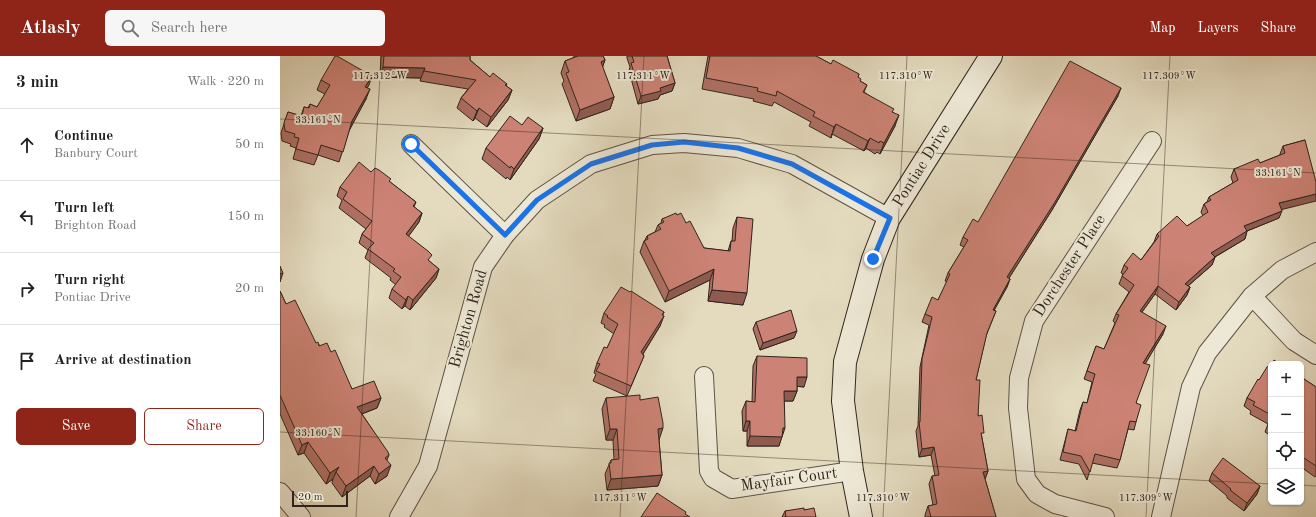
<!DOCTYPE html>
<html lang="en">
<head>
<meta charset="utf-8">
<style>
  body { margin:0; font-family:"Old Standard TT",serif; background:#f6f6f6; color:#202124 }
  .controls { position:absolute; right:12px; bottom:12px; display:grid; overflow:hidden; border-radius:6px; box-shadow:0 1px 3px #0004 }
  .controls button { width:36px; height:36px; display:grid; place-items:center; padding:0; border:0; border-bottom:1px solid #e0e0e0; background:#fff; color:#202124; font:20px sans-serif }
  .scale { position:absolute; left:12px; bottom:10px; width:56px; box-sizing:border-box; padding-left:4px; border:2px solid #30251e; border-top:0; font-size:11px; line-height:14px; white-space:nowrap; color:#30251e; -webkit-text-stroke:3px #ede8d5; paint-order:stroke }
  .stop { position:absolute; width:12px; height:12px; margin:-9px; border:3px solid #1a73e8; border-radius:50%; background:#fff }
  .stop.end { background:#1a73e8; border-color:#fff; box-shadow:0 1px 4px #0008 }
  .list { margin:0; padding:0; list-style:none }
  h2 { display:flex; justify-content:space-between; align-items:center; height:52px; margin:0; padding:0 16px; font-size:17px }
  h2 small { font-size:13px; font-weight:400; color:#757577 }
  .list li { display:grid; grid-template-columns:26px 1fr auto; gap:12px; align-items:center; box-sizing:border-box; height:72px; padding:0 16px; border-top:1px solid #e0e0e0 }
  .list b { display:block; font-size:15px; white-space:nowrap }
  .list p { margin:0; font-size:13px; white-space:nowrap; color:#757577 }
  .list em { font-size:13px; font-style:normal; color:#757577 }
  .actions { display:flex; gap:8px; padding:12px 16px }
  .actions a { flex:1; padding:9px 0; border:1px solid #8f2418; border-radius:6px; text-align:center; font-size:14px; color:#8f2418 }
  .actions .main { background:#8f2418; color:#fff }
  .icon { flex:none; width:22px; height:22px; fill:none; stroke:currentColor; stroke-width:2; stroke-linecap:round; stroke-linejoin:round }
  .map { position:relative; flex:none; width:1036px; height:461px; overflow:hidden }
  header { display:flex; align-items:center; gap:24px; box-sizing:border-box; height:56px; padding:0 20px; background:#8f2418; color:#fff }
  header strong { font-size:19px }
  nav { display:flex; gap:22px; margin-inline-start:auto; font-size:14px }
  .search { width:280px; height:36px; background:#f6f6f6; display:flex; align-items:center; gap:10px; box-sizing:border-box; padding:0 14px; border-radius:6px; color:#757577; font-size:15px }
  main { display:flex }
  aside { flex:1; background:#fff }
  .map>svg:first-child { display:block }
</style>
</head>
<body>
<header>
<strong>Atlasly</strong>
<div class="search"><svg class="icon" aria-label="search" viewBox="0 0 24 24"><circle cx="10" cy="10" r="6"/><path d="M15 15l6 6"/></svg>Search here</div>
<nav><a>Map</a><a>Layers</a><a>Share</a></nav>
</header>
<main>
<aside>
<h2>3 min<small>Walk · 220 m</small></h2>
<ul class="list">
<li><svg class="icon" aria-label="ahead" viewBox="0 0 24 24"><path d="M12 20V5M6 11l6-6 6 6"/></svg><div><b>Continue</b><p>Banbury Court</p></div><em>50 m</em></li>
<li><svg class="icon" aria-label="left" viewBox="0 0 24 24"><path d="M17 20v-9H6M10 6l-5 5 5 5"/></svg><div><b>Turn left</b><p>Brighton Road</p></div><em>150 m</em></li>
<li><svg class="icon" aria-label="right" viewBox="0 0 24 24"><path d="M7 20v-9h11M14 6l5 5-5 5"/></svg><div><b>Turn right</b><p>Pontiac Drive</p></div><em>20 m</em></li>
<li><svg class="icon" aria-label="arrive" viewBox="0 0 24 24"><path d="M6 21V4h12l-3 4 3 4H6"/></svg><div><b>Arrive at destination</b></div></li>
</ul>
<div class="actions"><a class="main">Save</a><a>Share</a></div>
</aside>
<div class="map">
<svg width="1036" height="461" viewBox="0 0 1036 461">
  <rect width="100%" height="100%" fill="#e4dbbf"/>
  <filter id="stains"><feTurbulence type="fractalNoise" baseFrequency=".005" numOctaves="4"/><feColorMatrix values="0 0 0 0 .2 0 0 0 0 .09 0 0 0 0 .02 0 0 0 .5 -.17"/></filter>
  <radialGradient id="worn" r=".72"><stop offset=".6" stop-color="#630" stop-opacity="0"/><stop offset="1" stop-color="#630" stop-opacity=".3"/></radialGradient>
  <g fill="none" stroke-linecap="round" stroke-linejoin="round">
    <g stroke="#5d5246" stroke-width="20">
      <g id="minor">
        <path d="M131 88 225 179"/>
        <path d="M972 240 1014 285 1036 299"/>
        <path d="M424 320 429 415 433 422 452 433 572 415"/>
        <path d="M0 436 21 461"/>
        <path d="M119 461 148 410 203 211 225 179 257 144 311 108 372 89 404 87 458 92 512 108 609 162"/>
        <path d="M825 461 775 448 757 438 746 423 738 352 739 322 754 265 872 85"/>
        <path d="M881 461 911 331 927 297 972 240 1002 214 1036 196"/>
      </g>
    </g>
    <g stroke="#30251e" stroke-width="24">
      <path id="secondary" d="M581 461 572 415 563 345 565 306 593 203 609 162 711 0"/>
    </g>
    <use href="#minor" stroke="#ede8d5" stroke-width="18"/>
    <use href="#secondary" stroke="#ede8d5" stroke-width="22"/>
  </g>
  <g fill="#af7064" stroke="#30251e">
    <path d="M101 0H190V4L210 21 227 28 226 30 232 34 228 44 207 71 195 62 193 65 177 52 181 42 188 33 140 25 141 22 100 21Z"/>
    <path d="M294 0H323L325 4 322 11 334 41 330 53 296 65 282 28 284 25 281 17 285 5 293 2Z"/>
    <path d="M347 0H387L395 27 392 35 380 39 378 43 358 48 349 15 350 11 347 2Z"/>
    <path d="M428 0H536L551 8 579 18 578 21 580 25 587 29 584 36 613 56 615 70 600 98 597 96 595 98 586 92 584 95 552 78 551 82 529 70 531 66 494 46 492 50 473 45 474 43 422 33Z"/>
    <path d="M92 20 87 32 86 43 70 72 59 106 38 99 34 109 13 103 16 92 10 90 11 88 2 85 1 77 8 56 21 60 24 51 28 52 30 48 37 51 45 38 37 34 41 24Z"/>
    <path d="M838 40 772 154 729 222 730 223 727 231 714 254 716 255 706 280 696 324 698 360 708 415 705 423 716 461H645V459L648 450 653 449 649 428 652 420H655L651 399 639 401 636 375 638 370 640 311 649 269 642 266 645 258 658 244 667 226 665 225 668 217 684 191 680 189 683 181 698 166Z"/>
    <path d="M242 69 263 72 259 83 230 124 227 121 226 123 202 103 206 92Z"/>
    <path d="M1025 84 999 162 967 175 965 183 935 201 932 209 908 230 910 231 907 239 896 254 875 238 862 256 883 278 865 307 856 347V366L854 374 848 373 840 404 837 412 812 407 807 424 799 408 780 404 786 381 788 373 795 375 800 354 803 346 807 347 812 326 804 323 816 290 824 293 835 267 833 265 836 258 849 236 839 228 843 218 841 217 844 209 861 204 874 186 877 178 907 170 923 160 921 156 924 148 927 146 929 141 953 127 951 121 954 113 980 107 1000 99V98L1003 90Z"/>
    <path d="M91 116 110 126 136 146 134 151 142 157 139 166 128 180 149 205 159 213 156 222 130 254 125 250 122 253 109 242 112 233 116 229 110 224 111 222 85 202 88 194 79 187 82 178 86 173 59 152 62 144 57 140 60 131Z"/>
    <path d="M397 159 406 167 424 192 448 195 451 185H452L453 172 457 161 463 249 428 245 430 224 385 246 360 196 364 185 365 184 367 180 375 176 378 169 381 167 382 163Z"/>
    <path d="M0 235 6 248 36 287 51 296 72 333 101 342 97 352 82 358 109 399 107 404V420L95 428 90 420 62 441 52 427 53 423 46 428 24 397 18 399 0 358Z"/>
    <path d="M324 257 383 260 380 270 363 298 364 300 347 340 313 325 316 318 314 317 317 307 327 292 334 278 324 271 325 269 321 267Z"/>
    <path d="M476 266 514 282 480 294 473 273Z"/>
    <path d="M477 300 524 331 517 330V335L513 345H504L502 378 499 390H467V375H463L462 355 466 345 472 346 473 310Z"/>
    <path d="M991 309V380L985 376 988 368 970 358 971 355 964 350 967 342Z"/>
    <path d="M1021 321 1036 331V419L1035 421 1021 411Z"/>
    <path d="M326 342 360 344 379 384 382 419 378 430 327 434 325 418 331 404H334L333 384H326L322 353Z"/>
    <path d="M932 417 980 430 977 438 964 455 947 442V440L929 425Z"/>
    <path d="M524 454 536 461H502L505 455Z"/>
  </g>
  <g fill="#8f5b51" stroke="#30251e">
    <path d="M325 4 321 16V6Z"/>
    <path d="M103 11 145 12 141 22 100 21Z"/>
    <path d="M92 20 89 29 82 41 85 31Z"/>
    <path d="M395 27 392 35 380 39 378 43 358 48 361 40 380 32Z"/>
    <path d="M841 32 838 40 772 154 724 230 727 221Z"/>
    <path d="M90 33 86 43 69 75 72 65Z"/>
    <path d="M232 34 228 44 207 71 211 61Z"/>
    <path d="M334 41 330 53 296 65 300 54Z"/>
    <path d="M199 52 195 62 193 65 197 55Z"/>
    <path d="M619 59 615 70 600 98 604 87Z"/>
    <path d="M556 68 552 78 551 82 554 71Z"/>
    <path d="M263 72 259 83 230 124 234 113Z"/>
    <path d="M590 82 586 92 584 95 588 85Z"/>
    <path d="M1036 138V145L996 155 999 147Z"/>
    <path d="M1002 155 999 162 967 175 965 183 928 205 931 197 964 170Z"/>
    <path d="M142 157 139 166 123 188 126 178Z"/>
    <path d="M935 201 932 209 902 235 905 228Z"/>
    <path d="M159 213 156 222 130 254 133 244Z"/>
    <path d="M434 213 430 224 385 246 389 235Z"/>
    <path d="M3 217 0 226V218Z"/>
    <path d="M730 223 727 231 710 262 713 254Z"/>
    <path d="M878 230 875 238 857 263 860 255Z"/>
    <path d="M910 231 907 239 896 254 899 246Z"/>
    <path d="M432 234 467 237 463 249 428 245Z"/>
    <path d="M128 240 125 250 122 253 126 244Z"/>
    <path d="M384 256 381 264 384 260 380 270 358 306 361 296Z"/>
    <path d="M886 270 883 278 861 315 863 307Z"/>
    <path d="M517 275 514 282 480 294 483 287Z"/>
    <path d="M517 321H527L524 331 513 330Z"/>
    <path d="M504 335H517L513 345H501Z"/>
    <path d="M101 342 97 352 73 361 77 351Z"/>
    <path d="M466 365H470L467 375H463Z"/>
    <path d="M383 372 379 384H374L378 373Z"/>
    <path d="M503 372H505L499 390H467L470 380Z"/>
    <path d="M330 373H337L333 384H326Z"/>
    <path d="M28 386 24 397 18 399 22 389Z"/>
    <path d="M654 391 651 399 639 401 642 393Z"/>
    <path d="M111 409 107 420 95 428 99 418Z"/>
    <path d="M94 410 90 420 62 441 66 430Z"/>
    <path d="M59 411 56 416 53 423 46 428 50 417Z"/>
    <path d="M708 415 705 423 703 416Z"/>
    <path d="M382 419 378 430 327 434 331 423Z"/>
    <path d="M980 430 977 438 964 455 967 447Z"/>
  </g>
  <g fill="#cc8274" stroke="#30251e">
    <path d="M55 0H57L92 20 85 31 90 33 72 65 63 96 41 89 38 99 16 93 19 82 14 81 15 78 5 75 4 67 8 56 22 60 24 51 29 52 30 48 37 51 50 29 41 24Z"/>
    <path d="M104 0H190V4L210 21 213 17 227 28 225 29 232 34 211 61 199 52 197 55 181 42 196 24 144 15 145 12 103 11Z"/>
    <path d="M298 0H323L325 4 321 6 334 41 300 54 286 17 289 16 285 5Z"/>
    <path d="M352 0H387L395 27 380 32 381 35 361 40 351 7 354 6Z"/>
    <path d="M430 0H536L551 8 553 4 579 18 578 21 581 23 580 25 587 29 583 36 614 53 612 56 619 59 604 87 600 85 599 87 590 82 588 85 556 68 554 71 533 60 535 56 497 35 496 40 477 35 478 32 426 22Z"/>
    <path d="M790 5 841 32 775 146 727 221 730 223 713 254 716 255 707 277 696 324H700L698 360 702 359 704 377H701L708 415 703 416 716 461H651L648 450 657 448 652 420 659 419 654 391 642 393 639 366H640L642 303 652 261 645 258 652 241 658 244 670 218 668 217 688 184 683 181 693 163 698 166Z"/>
    <path d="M230 60 242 69 248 61 263 72 234 113 231 110 230 112 206 92Z"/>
    <path d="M1025 84 1036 126V138L999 147 1002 155 964 170 967 175 931 197 935 201 905 228 910 231 899 246 878 230 860 255 886 270 863 307 870 309 856 347 861 349 856 366 850 365 840 404 815 398 810 416 801 400 783 396 788 373 796 375 803 346 807 347 815 318 807 315 816 290 824 293 839 259 836 258 854 229 842 220 848 212 844 209 853 197 861 204 879 180 877 178 897 160 907 170 928 156 924 148 931 144 929 141 958 124 954 113 978 103 980 107 1005 97 1003 90Z"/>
    <path d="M79 106 91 116 95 112 99 114 111 123 109 125 136 146 133 150 142 157 126 178 148 195 152 199 148 204 159 213 133 244 128 240 126 244 112 233 121 221 113 215 115 213 88 193 94 187 82 178 92 165 63 143 67 136 60 131Z"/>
    <path d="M396 157 397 159 401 157 406 167 410 165 424 192 450 195 451 185H455L457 161 473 163 467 237 432 234 434 213 389 235 364 185 368 183 367 180 381 173 378 169 384 166 382 163Z"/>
    <path d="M0 210 3 217 0 218Z"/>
    <path d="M341 231 350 236 351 235 384 256 382 259 384 260 361 296 364 300 351 330 316 315 320 308 317 307 324 291 327 292 338 268 327 261 328 260 324 257Z"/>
    <path d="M0 235 6 248 15 244 36 287 38 286 39 290 47 287 51 296 55 294 72 333 94 325 101 342 77 351 108 396 109 399 105 402 111 409 99 418 94 410 66 430 56 416 59 411 50 417 28 386 22 389 0 339Z"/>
    <path d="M511 254 517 275 483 287 476 266Z"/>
    <path d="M477 300 527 302V321H517V335H504L505 372H503L502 381 470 380V365H466V345L475 346Z"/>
    <path d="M994 304 1000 308H992Z"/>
    <path d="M991 309V359L973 349 975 346 967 342 978 323 979 324 987 311Z"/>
    <path d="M1021 321 1036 331V410L1021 400Z"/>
    <path d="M360 339V344L378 341 383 367V372L378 373 382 419 331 423 329 407H331V404L339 403 337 373H330L326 342Z"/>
    <path d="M991 363V369L988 367Z"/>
    <path d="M943 402 980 430 967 447 950 434 951 433 932 417Z"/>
    <path d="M377 437 406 456 405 458 410 461H361Z"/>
    <path d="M524 452V454L534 452 536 461H505H506L505 455Z"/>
  </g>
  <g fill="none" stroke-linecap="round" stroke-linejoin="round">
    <path stroke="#1a73e8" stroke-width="5" d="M131 88 225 179 257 144 311 108 372 89 404 86 458 92 512 108 610 162 593 203"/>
  </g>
  <path fill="none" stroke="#30251e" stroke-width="1" stroke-opacity="0.45" d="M0 63 1036 117M0 376 991 428M1021 429 1036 430M76 461 101 0M340 461 364 0M603 461 627 0M866 461 890 0"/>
  <g text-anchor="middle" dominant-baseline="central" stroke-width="4" stroke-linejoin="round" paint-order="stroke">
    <g font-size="16" fill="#30251e" stroke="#ede8d5">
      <text transform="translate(642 110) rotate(-58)">Pontiac Drive</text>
      <text transform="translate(790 210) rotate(-57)">Dorchester Place</text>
      <text transform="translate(189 263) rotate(-74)">Brighton Road</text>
      <text transform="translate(509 424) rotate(-8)">Mayfair Court</text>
    </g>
  </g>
  <g font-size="10" text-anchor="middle" fill="#30251e" stroke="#ede8d5" stroke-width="4" stroke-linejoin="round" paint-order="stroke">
    <text x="100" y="23">117.312°W</text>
    <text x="363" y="23">117.311°W</text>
    <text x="626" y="23">117.310°W</text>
    <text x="889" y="23">117.309°W</text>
    <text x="38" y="67">33.161°N</text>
    <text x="998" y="120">33.161°N</text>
    <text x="38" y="380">33.160°N</text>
    <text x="340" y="445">117.311°W</text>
    <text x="603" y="445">117.310°W</text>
    <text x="866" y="445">117.309°W</text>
  </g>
  <rect width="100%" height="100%" filter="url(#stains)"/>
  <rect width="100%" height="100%" fill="url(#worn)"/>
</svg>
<div class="controls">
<button>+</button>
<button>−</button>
<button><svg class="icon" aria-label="locate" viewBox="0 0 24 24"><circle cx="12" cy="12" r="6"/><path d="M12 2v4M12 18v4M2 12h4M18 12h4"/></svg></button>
<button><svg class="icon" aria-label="layers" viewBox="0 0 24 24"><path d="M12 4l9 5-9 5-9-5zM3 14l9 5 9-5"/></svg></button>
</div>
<div class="scale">20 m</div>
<div class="stop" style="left:131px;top:88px"></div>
<div class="stop end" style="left:593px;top:203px"></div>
</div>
</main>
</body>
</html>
